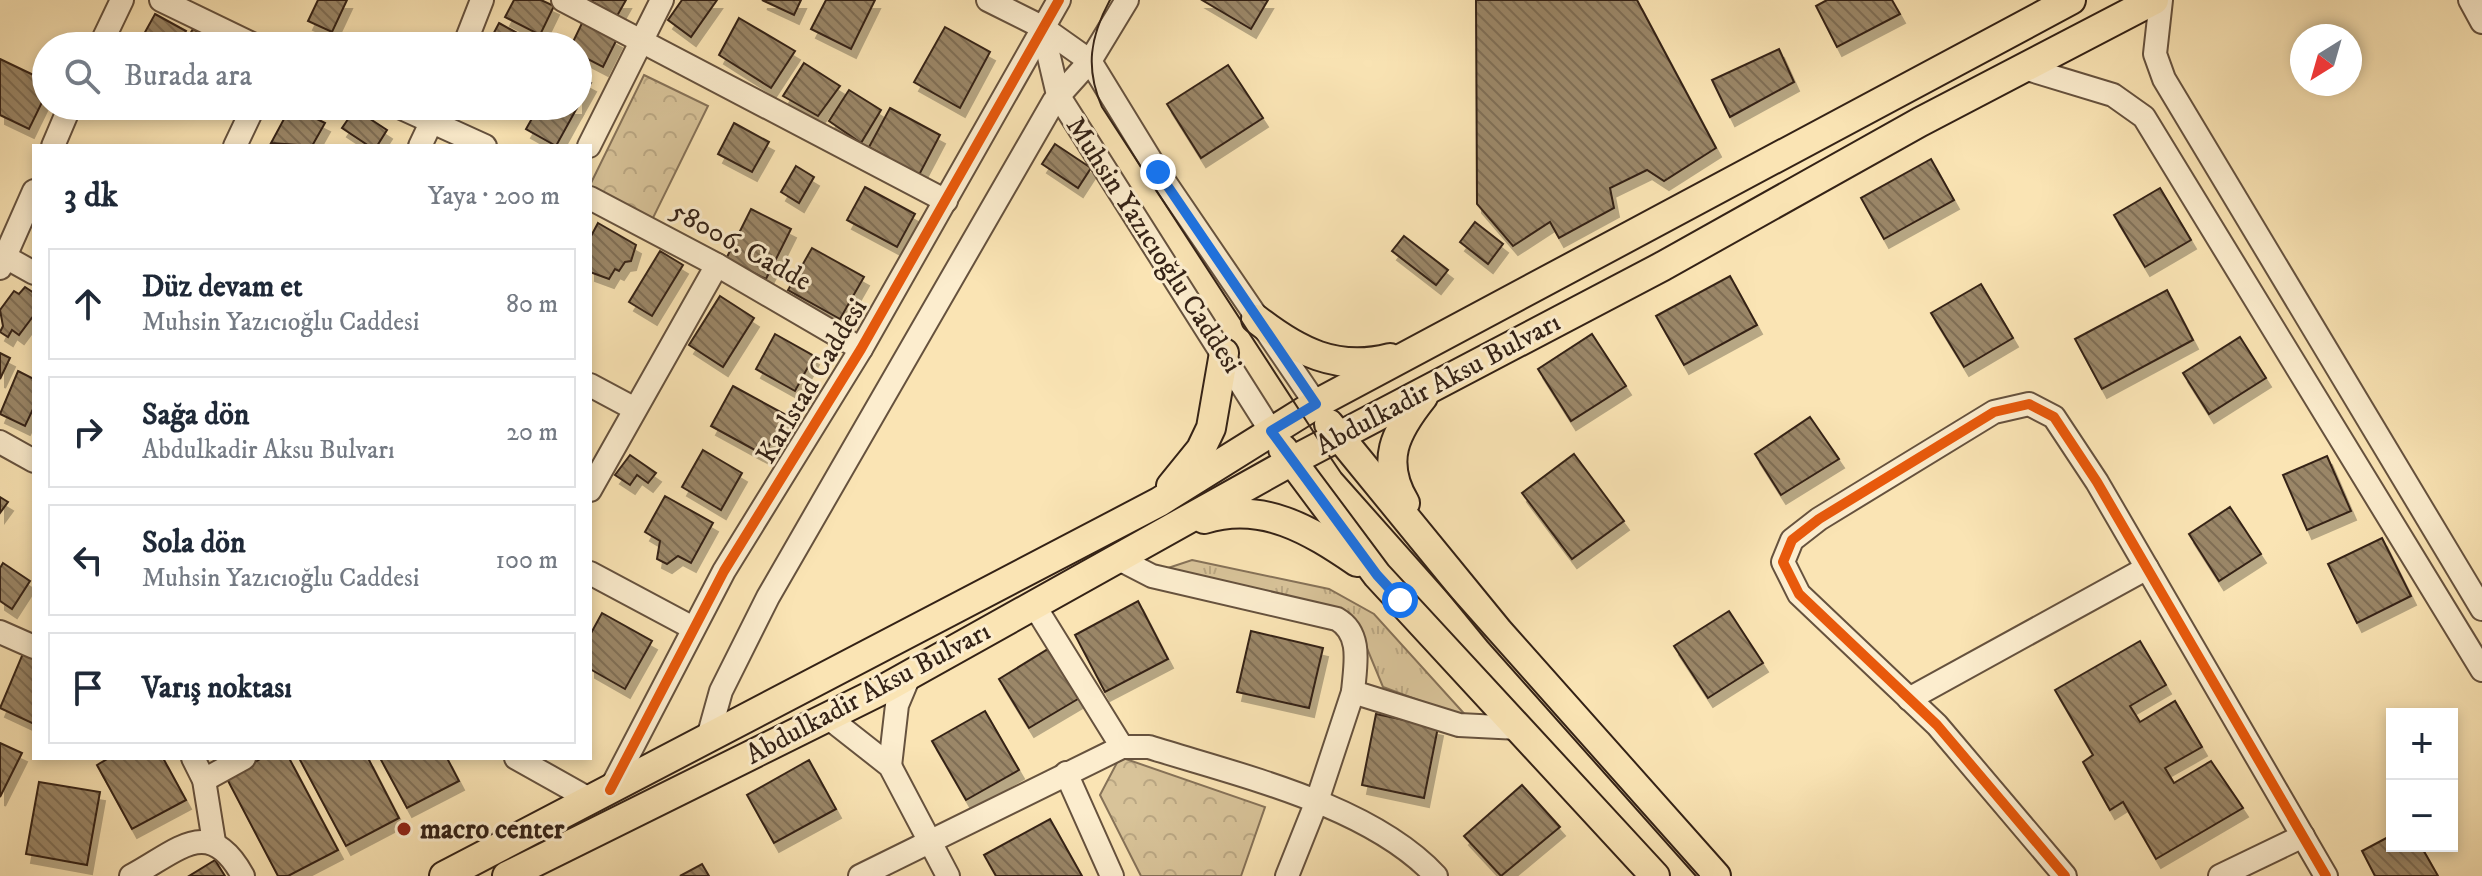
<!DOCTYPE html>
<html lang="tr">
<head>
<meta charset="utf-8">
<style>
  body { margin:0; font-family:"IM FELL DW Pica",serif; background:#f6f6f7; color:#1f2937 }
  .controls { position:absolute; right:24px; bottom:24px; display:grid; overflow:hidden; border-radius:0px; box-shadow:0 4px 12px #0003 }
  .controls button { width:72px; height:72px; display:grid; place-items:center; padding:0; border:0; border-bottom:2px solid #e0e1e3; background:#fff; color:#1f2937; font:40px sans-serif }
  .compass { position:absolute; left:2290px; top:24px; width:72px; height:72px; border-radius:50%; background:#fff; box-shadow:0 4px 12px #0003; rotate:217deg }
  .stop { position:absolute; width:24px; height:24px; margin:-18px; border:6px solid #1a73e8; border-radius:50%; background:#fff }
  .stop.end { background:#1a73e8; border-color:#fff; box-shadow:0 2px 8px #0008 }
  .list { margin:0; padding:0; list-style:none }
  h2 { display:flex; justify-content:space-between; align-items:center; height:104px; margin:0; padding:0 32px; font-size:34px }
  h2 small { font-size:26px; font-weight:400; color:#747a83 }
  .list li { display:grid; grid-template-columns:52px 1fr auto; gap:24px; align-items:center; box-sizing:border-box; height:112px; margin:0 16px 16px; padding:0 16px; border:2px solid #e0e1e3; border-radius:0px }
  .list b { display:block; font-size:30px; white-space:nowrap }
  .list p { margin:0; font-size:26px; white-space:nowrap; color:#747a83 }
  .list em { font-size:26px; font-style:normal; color:#747a83 }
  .icon { flex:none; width:44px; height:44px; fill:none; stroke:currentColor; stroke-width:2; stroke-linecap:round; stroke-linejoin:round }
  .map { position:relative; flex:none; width:2482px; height:876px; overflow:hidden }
  .search { position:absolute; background:#fff; box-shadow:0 4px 12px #0003; left:32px; top:32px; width:560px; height:88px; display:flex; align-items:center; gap:20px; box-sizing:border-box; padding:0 28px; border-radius:44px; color:#747a83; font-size:30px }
  .panel { position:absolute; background:#fff; box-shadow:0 4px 12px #0003; left:32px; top:144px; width:560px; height:616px; border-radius:0px }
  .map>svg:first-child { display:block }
</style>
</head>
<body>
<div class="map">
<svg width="2482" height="876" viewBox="0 0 2482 876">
  <defs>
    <pattern id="grass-tufts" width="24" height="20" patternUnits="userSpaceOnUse" patternTransform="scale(2)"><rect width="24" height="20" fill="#d8c399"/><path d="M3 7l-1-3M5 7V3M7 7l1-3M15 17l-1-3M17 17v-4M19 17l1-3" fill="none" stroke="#baa783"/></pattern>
    <pattern id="park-crowns" width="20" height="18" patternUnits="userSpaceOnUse" patternTransform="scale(2)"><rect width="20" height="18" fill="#d8c399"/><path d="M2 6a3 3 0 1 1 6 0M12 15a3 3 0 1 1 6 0" fill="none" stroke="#baa783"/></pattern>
    <pattern id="building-back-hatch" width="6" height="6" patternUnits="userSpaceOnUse" patternTransform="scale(2)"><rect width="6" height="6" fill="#9b8768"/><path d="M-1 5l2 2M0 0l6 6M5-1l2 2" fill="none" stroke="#7f6e55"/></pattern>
    <filter id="shadow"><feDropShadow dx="5" dy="9" stdDeviation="0" flood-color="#0004"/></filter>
  </defs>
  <rect width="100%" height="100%" fill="#fae4b4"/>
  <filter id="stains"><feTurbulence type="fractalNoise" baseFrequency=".0025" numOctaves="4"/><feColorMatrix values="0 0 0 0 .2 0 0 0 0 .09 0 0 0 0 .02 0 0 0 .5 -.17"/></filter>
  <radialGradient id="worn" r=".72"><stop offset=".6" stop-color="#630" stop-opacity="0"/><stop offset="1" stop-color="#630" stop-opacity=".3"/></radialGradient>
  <path fill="url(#grass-tufts)" stroke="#867258" stroke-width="2" d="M1192 560 1329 589 1374 614 1469 719 1383 687 1359 629 1156 572Z"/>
  <g fill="url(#park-crowns)" stroke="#867258" stroke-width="2">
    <path d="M644 75 708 106 651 222 590 192V185Z"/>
    <path d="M1120 757 1265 807 1241 876H1141L1100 795Z"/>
  </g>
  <g fill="url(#building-back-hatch)" stroke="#342216" stroke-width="2" filter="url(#shadow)">
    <path d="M318 0H347L332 32 308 21Z"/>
    <path d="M514 0H541L554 6 540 35 505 17Z"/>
    <path d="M589 0H626L617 16Z"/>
    <path d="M682 0H717L691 37 668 20Z"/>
    <path d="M762 0H801L794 15Z"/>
    <path d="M826 0H875L851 49 811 29Z"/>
    <path d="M1202 0H1268L1251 29Z"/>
    <path d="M1476 0H1637L1716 148 1664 181 1647 170 1610 188 1614 208 1559 238 1550 222 1513 246 1477 204Z"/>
    <path d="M1827 0H1892L1900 14 1837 47 1816 6Z"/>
    <path d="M155 14 186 31 178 46 139 43Z"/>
    <path d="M739 18 795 51 771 88 719 55Z"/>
    <path d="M583 21 617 39 603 67 578 54V46H571Z"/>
    <path d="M499 23 541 46H487Z"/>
    <path d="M945 27 990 52 960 108 914 82Z"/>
    <path d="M193 29 206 37 200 46H183Z"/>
    <path d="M1779 49 1794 82 1730 117 1712 80Z"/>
    <path d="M0 59 46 81V94L29 129 0 115Z"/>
    <path d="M804 63 840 86 818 116 783 96Z"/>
    <path d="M1228 65 1263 118 1201 158 1167 104Z"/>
    <path d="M578 76 591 83 578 106Z"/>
    <path d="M849 90 881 110 861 143 829 121Z"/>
    <path d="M291 106 325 123 312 146 271 143Z"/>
    <path d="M539 106H578L556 146 526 129Z"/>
    <path d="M890 108 940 135 919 175 869 147Z"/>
    <path d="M355 109 387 130 377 146H369L342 128Z"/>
    <path d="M734 123 769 142 752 172 718 154Z"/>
    <path d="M1055 144 1091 168 1078 188 1042 164Z"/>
    <path d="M1931 159 1954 200 1884 239 1861 198Z"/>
    <path d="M796 166 814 177 799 203 781 192Z"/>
    <path d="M865 187 915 214 897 247 847 220Z"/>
    <path d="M2160 188 2191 240 2145 267 2114 215Z"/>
    <path d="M751 209 791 229 766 279 726 259Z"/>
    <path d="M1475 222 1503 244 1488 264 1460 242Z"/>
    <path d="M598 223 636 245 631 261 625 262 619 271 615 269 609 279 590 272V238Z"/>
    <path d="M1404 236 1448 270 1436 285 1392 251Z"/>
    <path d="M812 248 864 277 840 319 788 290Z"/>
    <path d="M660 251 683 265 652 316 629 302Z"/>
    <path d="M1730 276 1757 325 1684 365 1656 316Z"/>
    <path d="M1981 284 2013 338 1964 367 1931 313Z"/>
    <path d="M25 287 34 293V315L19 335 12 330 8 337 0 332 3 326 0 310 14 291 19 294Z"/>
    <path d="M2167 290 2193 340 2102 389 2075 339Z"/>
    <path d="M720 296 754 318 723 367 689 345Z"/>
    <path d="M775 334 814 356 795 391 756 369Z"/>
    <path d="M1592 334 1626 386 1571 421 1538 369Z"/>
    <path d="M2240 337 2266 378 2209 414 2183 373Z"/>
    <path d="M0 353 10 358 0 379Z"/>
    <path d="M18 371 34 379V407L25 426 0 414Z"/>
    <path d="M733 386 786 415 764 455 711 426Z"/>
    <path d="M1810 417 1839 459 1781 495 1755 454Z"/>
    <path d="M703 450 742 473 721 510 682 487Z"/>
    <path d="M1574 454 1624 521 1572 559 1522 493Z"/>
    <path d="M630 455 656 473 648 483 637 475 630 485 615 475Z"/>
    <path d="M2327 456 2351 511 2307 530 2283 475Z"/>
    <path d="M665 496 713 523 691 563 678 556 667 564 657 559 660 541 645 532Z"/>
    <path d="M0 497 8 502 0 513Z"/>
    <path d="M2230 507 2261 554 2219 581 2189 534Z"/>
    <path d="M2382 538 2411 596 2357 623 2328 564Z"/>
    <path d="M3 563 30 581 12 609 0 601V568Z"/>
    <path d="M1138 601 1168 659 1105 692 1075 635Z"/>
    <path d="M1729 611 1763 663 1708 698 1674 646Z"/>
    <path d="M602 613 652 641 625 689 590 669V635Z"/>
    <path d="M1251 631 1323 648 1309 708 1237 692Z"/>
    <path d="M2140 641 2166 685 2130 706 2140 722 2175 701 2202 747 2165 768 2174 783 2211 761 2243 808 2156 859 2123 802 2110 810 2083 762 2093 755 2055 690Z"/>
    <path d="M1053 646 1083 696 1029 728 999 679Z"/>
    <path d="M24 651 34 656V724L0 708Z"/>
    <path d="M985 711 1019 770 966 800 932 741Z"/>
    <path d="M1376 714 1438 727 1424 798 1362 785Z"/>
    <path d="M0 743 22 753 0 797Z"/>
    <path d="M109 758H163L186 800 132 829 97 765Z"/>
    <path d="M262 758H289L338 850 288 876H278L226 777Z"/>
    <path d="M299 758H368L399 818 346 846Z"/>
    <path d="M380 758H447L459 781 407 808Z"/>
    <path d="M809 760 836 809 774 843 747 795Z"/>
    <path d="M39 782 100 792 87 865 26 854Z"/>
    <path d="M1522 785 1560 827 1501 876 1464 836Z"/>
    <path d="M1050 819 1082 876H996L984 855Z"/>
    <path d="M2392 835V846H2421L2438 876H2375L2362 851Z"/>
    <path d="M215 860 225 876H189Z"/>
    <path d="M702 864 709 876H680Z"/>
  </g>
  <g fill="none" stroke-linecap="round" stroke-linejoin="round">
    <g stroke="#66523e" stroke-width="26">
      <g id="minor">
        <path d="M161 0 256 46"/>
        <path d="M563 0 946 201"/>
        <path d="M988 0 1042 27 1090 61 1158 172 1316 404"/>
        <path d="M2161 0 2155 54 2164 79 2482 609"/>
        <path d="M2470 0 2482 22"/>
        <path d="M1042 27 1058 95 1271 431"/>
        <path d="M100 46 122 0"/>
        <path d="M464 46 482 0"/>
        <path d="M2024 68 2113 95 2144 117 2482 670"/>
        <path d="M397 106 485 146"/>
        <path d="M53 146 70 106"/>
        <path d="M235 146 254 106"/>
        <path d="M420 146 439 106"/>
        <path d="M589 146 662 0"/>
        <path d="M590 198 717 265 861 349"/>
        <path d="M0 254 34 273"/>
        <path d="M0 268 34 191"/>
        <path d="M590 385 633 408"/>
        <path d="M0 442 34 461"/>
        <path d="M590 490 717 265"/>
        <path d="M1117 558 1152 576 1337 619C1363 634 1355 666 1353 692"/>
        <path d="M590 573 693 628"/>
        <path d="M1034 605 1122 747"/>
        <path d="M0 632 34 647"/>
        <path d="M1909 699 2147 568"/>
        <path d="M829 718 890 766 948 876"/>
        <path d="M709 734 721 691 768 597 1054 101 1090 61 1127 0"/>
        <path d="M193 758 204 780 214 842"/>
        <path d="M516 758 591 800"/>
        <path d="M890 766 897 705 910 674"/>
        <path d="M1066 773 1112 876"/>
        <path d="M204 780 244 758"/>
        <path d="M610 790 724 571 861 349 1059 0"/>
        <path d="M131 876C178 851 209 814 243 876"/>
        <path d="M860 876 1122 747H1149C1241 776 1370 805 1436 876"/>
        <path d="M1287 876 1317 801 1353 692 1459 725 1519 728"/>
        <path d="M2065 876 1937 725 1799 594 1783 562 1792 540 1819 519 1994 412 2029 404 2054 417 2097 482 2326 876"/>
        <path d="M2220 876 2303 836"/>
      </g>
    </g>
    <g stroke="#342216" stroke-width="32">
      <g id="major">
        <path d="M1256 319C1297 351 1336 372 1390 358"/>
        <path d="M1329 424 1499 632 1716 876"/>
        <path d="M1283 449 1377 575 1655 876"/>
        <path d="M1171 486 1201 449 1211 428 1224 353"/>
        <path d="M1405 503C1380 461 1395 432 1423 397"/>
        <path d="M1204 519C1263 501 1310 530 1357 562"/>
        <path d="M444 876 1159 502 1316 404 2071 0"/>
        <path d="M507 876 884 689 1292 461 1663 266 1920 122 2154 0"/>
      </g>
    </g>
    <use href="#minor" stroke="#fcedce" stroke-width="22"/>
    <use href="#major" stroke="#fae4b4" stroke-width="28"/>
    <path stroke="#342216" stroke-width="2" d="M1110 0C1090 37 1085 68 1102 107L1322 445 1341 473 1699 876"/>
    <g stroke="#fcedce" stroke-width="15">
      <g id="cycleway">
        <path d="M610 790 724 571 861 349 1059 0"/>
        <path d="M2065 876 1937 725 1799 594 1783 562 1792 540 1819 519 1994 412 2029 404 2054 417 2097 482 2326 876"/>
      </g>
    </g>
    <use href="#cycleway" stroke="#e8590c" stroke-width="10"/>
  </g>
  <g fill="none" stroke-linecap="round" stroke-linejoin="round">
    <path stroke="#1a73e8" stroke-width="10" d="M1158 172 1316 404 1271 431 1377 575 1400 600"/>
  </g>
  <circle fill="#8f2418" stroke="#fcedce" stroke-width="3" cx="404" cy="829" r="8"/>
  <g text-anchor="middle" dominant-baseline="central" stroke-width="6" stroke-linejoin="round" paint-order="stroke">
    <g font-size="28" fill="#342216" stroke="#fcedce">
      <text transform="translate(1154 245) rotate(57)">Muhsin Yazıcıoğlu Caddesi</text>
      <text transform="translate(741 246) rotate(29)">58006. Cadde</text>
      <text transform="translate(812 381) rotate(-59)">Karlstad Caddesi</text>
      <text transform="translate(1438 384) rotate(-28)">Abdulkadir Aksu Bulvarı</text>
      <text transform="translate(868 693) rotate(-28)">Abdulkadir Aksu Bulvarı</text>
    </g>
    <g font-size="28" font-weight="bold" fill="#342216" stroke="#fcedce" text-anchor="start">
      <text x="420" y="829">macro center</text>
    </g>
  </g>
  <rect width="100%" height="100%" filter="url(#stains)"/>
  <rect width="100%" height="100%" fill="url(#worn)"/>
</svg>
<div class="controls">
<button>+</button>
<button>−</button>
</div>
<svg class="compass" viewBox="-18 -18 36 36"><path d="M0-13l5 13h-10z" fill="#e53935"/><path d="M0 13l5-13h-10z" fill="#747a83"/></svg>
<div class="stop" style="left:1400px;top:600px"></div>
<div class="stop end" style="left:1158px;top:172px"></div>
<div class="search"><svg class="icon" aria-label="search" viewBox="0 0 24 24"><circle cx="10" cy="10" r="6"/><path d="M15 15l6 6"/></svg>Burada ara</div>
<section class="panel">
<h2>3 dk<small>Yaya · 200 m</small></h2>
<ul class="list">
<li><svg class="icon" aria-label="ahead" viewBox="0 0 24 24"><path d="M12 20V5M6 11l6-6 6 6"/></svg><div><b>Düz devam et</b><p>Muhsin Yazıcıoğlu Caddesi</p></div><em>80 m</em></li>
<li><svg class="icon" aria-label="right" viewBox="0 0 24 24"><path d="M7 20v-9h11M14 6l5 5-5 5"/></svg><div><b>Sağa dön</b><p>Abdulkadir Aksu Bulvarı</p></div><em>20 m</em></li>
<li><svg class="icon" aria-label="left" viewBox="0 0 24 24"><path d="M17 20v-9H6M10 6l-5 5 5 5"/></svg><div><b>Sola dön</b><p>Muhsin Yazıcıoğlu Caddesi</p></div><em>100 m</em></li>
<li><svg class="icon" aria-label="arrive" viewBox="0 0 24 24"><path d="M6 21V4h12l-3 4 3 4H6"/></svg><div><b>Varış noktası</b></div></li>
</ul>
</section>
</div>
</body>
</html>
